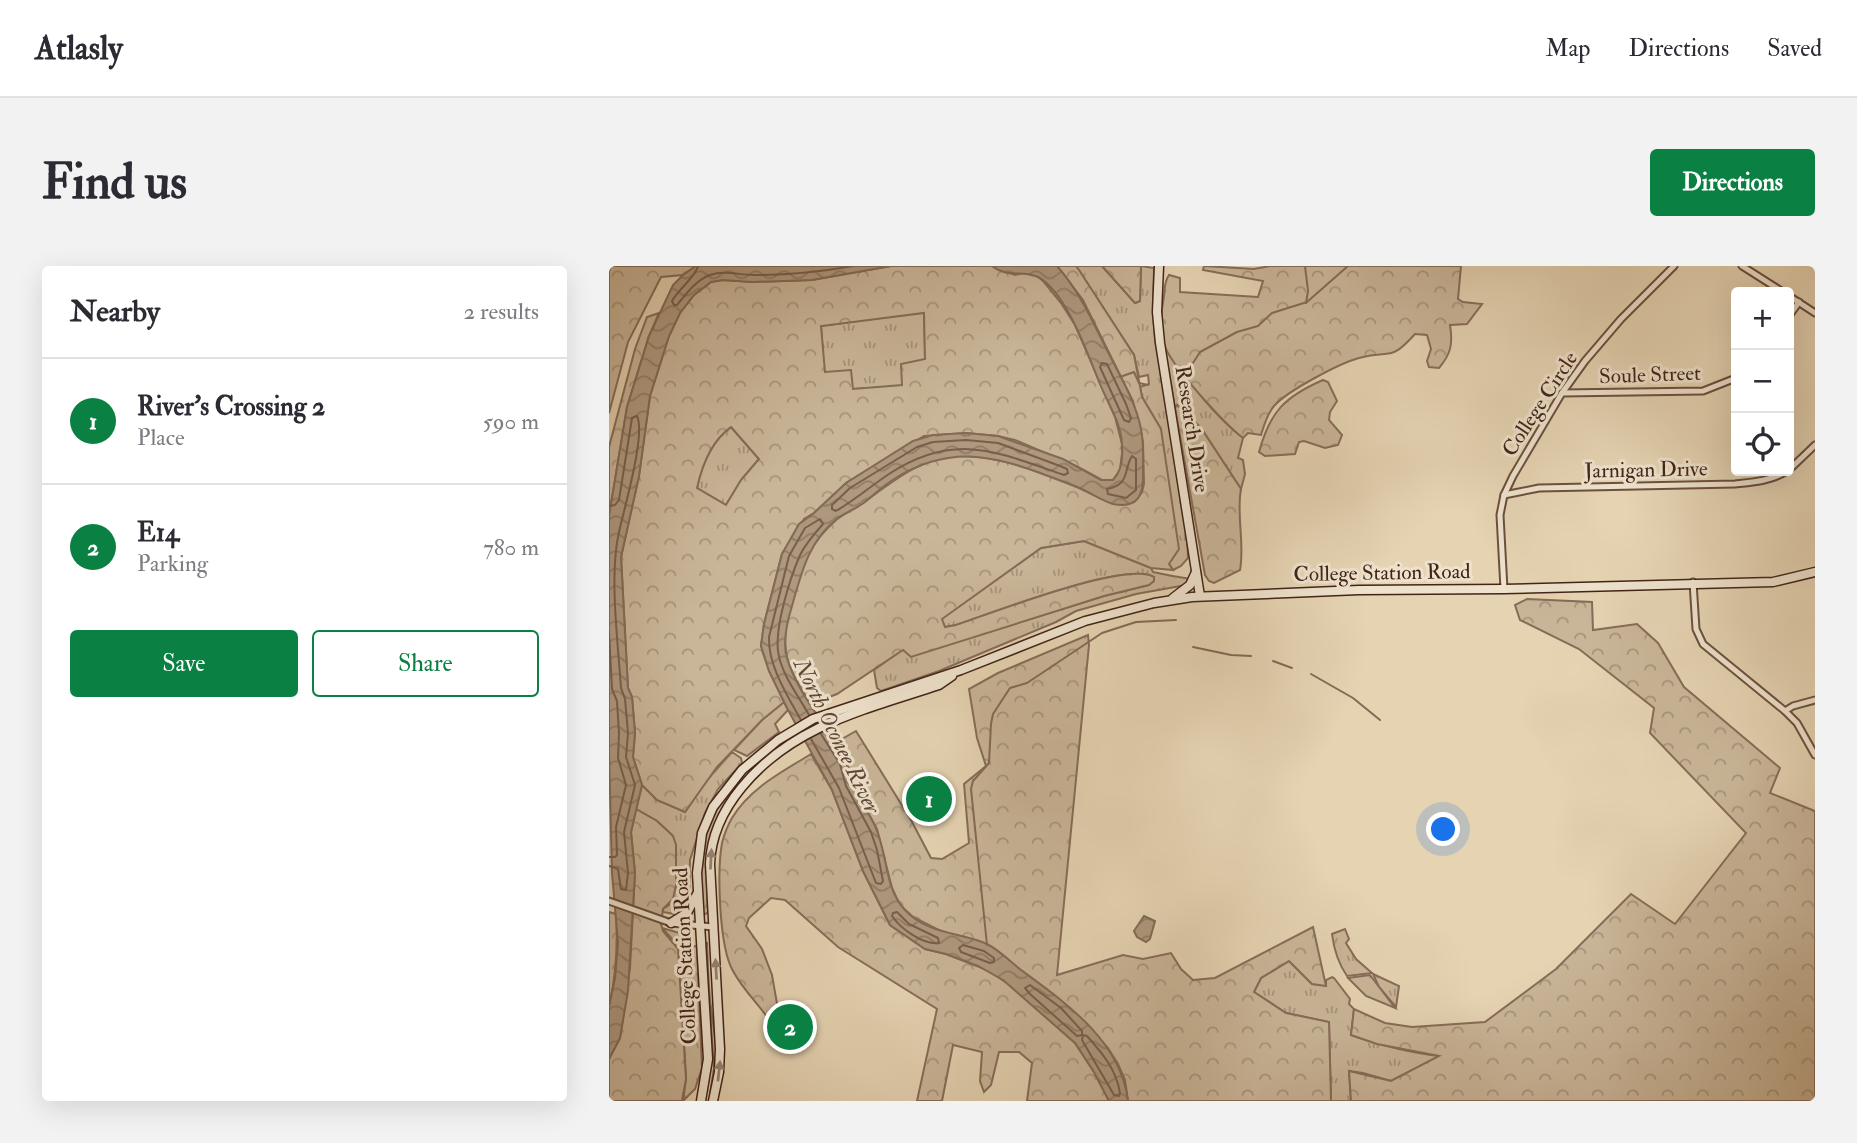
<!DOCTYPE html>
<html lang="en">
<head>
<meta charset="utf-8">
<style>
  body { margin:0; font-family:"IM FELL Double Pica",serif; background:#f2f2f3; color:#2b2b33 }
  .controls { position:absolute; right:21px; top:21px; display:grid; overflow:hidden; border-radius:7px; box-shadow:0 7px 28px #0002 }
  .controls button { width:63px; height:63px; display:grid; place-items:center; padding:0; border:0; border-bottom:2px solid #e1e1e2; background:#fff; color:#2b2b33; font:35px sans-serif }
  .you { position:absolute; left:835px; top:564px; width:24px; height:24px; margin:-18px; border:5px solid #fff; border-radius:50%; background:#1a73e8; box-shadow:0 0 0 10px #1a73e833 }
  .badge { display:grid; place-items:center; width:46px; height:46px; border-radius:50%; background:#0b8043; color:#fff; font-size:23px; font-weight:700 }
  .pin { position:absolute; translate:-50% -50%; border:4px solid #fff; box-shadow:0 2px 7px #0006 }
  .list { margin:0; padding:0; list-style:none }
  h2 { display:flex; justify-content:space-between; align-items:center; height:91px; margin:0; padding:0 28px; font-size:30px }
  h2 small { font-size:23px; font-weight:400; color:#7c7c81 }
  .list li { display:grid; grid-template-columns:46px 1fr auto; gap:21px; align-items:center; box-sizing:border-box; height:126px; padding:0 28px; border-top:2px solid #e1e1e2 }
  .list b { display:block; font-size:26px; white-space:nowrap }
  .list p { margin:0; font-size:23px; white-space:nowrap; color:#7c7c81 }
  .list em { font-size:23px; font-style:normal; color:#7c7c81 }
  .actions { display:flex; gap:14px; padding:21px 28px }
  .actions a { flex:1; padding:16px 0; border:2px solid #0b8043; border-radius:7px; text-align:center; font-size:24px; color:#0b8043 }
  .actions .main { background:#0b8043; color:#fff }
  .icon { flex:none; width:38px; height:38px; fill:none; stroke:currentColor; stroke-width:2; stroke-linecap:round; stroke-linejoin:round }
  .map { position:relative; flex:none; width:1206px; height:835px; overflow:hidden; border-radius:7px }
  header { display:flex; align-items:center; gap:42px; box-sizing:border-box; height:98px; padding:0 35px; background:#fff; border-bottom:2px solid #e1e1e2 }
  header strong { font-size:33px }
  nav { display:flex; gap:38px; margin-inline-start:auto; font-size:24px }
  .intro { display:flex; align-items:center; justify-content:space-between; box-sizing:border-box; height:168px; padding:0 42px }
  h1 { margin:0; font-size:49px }
  .button { padding:18px 32px; border-radius:7px; background:#0b8043; color:#fff; font-size:24px; font-weight:700 }
  main { display:flex; gap:42px; padding:0 42px }
  aside { flex:1; background:#fff; border-radius:7px; box-shadow:0 7px 28px #0002 }
  .map>svg:first-child { display:block }
</style>
</head>
<body>
<header>
<strong>Atlasly</strong>
<nav><a>Map</a><a>Directions</a><a>Saved</a></nav>
</header>
<div class="intro"><h1>Find us</h1><a class="button">Directions</a></div>
<main>
<aside>
<h2>Nearby<small>2 results</small></h2>
<ul class="list">
<li><span class="badge">1</span><div><b>River's Crossing 2</b><p>Place</p></div><em>590 m</em></li>
<li><span class="badge">2</span><div><b>E14</b><p>Parking</p></div><em>780 m</em></li>
</ul>
<div class="actions"><a class="main">Save</a><a>Share</a></div>
</aside>
<div class="map">
<svg width="1206" height="835" viewBox="0 0 1206 835">
  <defs>
    <pattern id="grass-tufts" width="24" height="20" patternUnits="userSpaceOnUse" patternTransform="scale(1.75)"><rect width="24" height="20" fill="#c9b598"/><path d="M3 7l-1-3M5 7V3M7 7l1-3M15 17l-1-3M17 17v-4M19 17l1-3" fill="none" stroke="#a5937b"/></pattern>
    <pattern id="forest-crowns" width="20" height="18" patternUnits="userSpaceOnUse" patternTransform="scale(1.75)"><rect width="20" height="18" fill="#c9b598"/><path d="M2 6a3 3 0 1 1 6 0M12 15a3 3 0 1 1 6 0" fill="none" stroke="#a5937b"/></pattern>
    <pattern id="water-waves" width="16" height="10" patternUnits="userSpaceOnUse" patternTransform="scale(1.75)"><rect width="16" height="10" fill="#ae987e"/><path d="M0 5q4-4 8 0t8 0" fill="none" stroke="#8f7c66"/></pattern>
  </defs>
  <rect width="100%" height="100%" fill="#e5d3b2"/>
  <filter id="stains"><feTurbulence type="fractalNoise" baseFrequency=".00286" numOctaves="4"/><feColorMatrix values="0 0 0 0 .2 0 0 0 0 .09 0 0 0 0 .02 0 0 0 .5 -.17"/></filter>
  <radialGradient id="worn" r=".72"><stop offset=".6" stop-color="#630" stop-opacity="0"/><stop offset="1" stop-color="#630" stop-opacity=".3"/></radialGradient>
  <g fill="url(#grass-tufts)" stroke="#866c58" stroke-width="2">
    <path d="M467 0H493L526 37 531 35 532 0 545 2 544 46 546 73 578 266 579 292 572 300 564 304 560 298 552 163 533 131 531 121 540 118 539 109 530 111 525 89Z"/>
    <path d="M315 46 316 93 293 120 244 123 215 106 212 60Z"/>
    <path d="M555 79C577 113 603 148 634 172L629 192 634 194 636 208 632 223 592 162 568 139 566 142Z"/>
    <path d="M122 161 150 193 132 214 117 239 88 222C93 198 102 176 122 161Z"/>
    <path d="M475 275 542 302 544 306C557 309 568 311 582 313L577 319 527 328 467 345 447 356 330 405 272 425 268 422 265 404 294 383 303 390 495 330 540 319 545 311C517 294 381 348 347 359L336 361 332 353 432 282Z"/>
    <path d="M175 436 179 444 166 458 170 466 138 490 125 484 153 454Z"/>
    <path d="M123 486 132 492 133 497 109 523 96 547 81 594 80 638 77 644 74 643V647L70 649 54 646V643L60 639 64 570 48 555 27 543 33 519 48 534 76 546 98 514Z"/>
    <path d="M128 515 132 517C127 520 123 528 119 534 94 568 97 606 99 646L95 649C86 620 91 567 108 541 114 532 122 523 128 515Z"/>
    <path d="M53 662 74 668 78 677 88 681 93 802 86 823 74 835 77 813 70 693 65 675Z"/>
    <path d="M736 663 740 673 737 677 747 693 763 707 738 710C729 697 725 684 723 668Z"/>
    <path d="M96 677H98C99 698 99 721 102 742 105 769 114 803 101 828L105 802Z"/>
    <path d="M680 695 703 718 717 719V714L723 711 725 712 741 733 740 738 745 743 742 769C771 779 800 787 832 790L782 815 754 807 740 805 742 835H722L720 756 677 747 645 726 652 712Z"/>
    <path d="M764 708 790 720 787 741 770 721Z"/>
    <path d="M761 709 786 742 757 730 739 712Z"/>
  </g>
  <g fill="url(#forest-crowns)" stroke="#866c58" stroke-width="2" fill-rule="evenodd">
    <path d="M2 0H87L74 9 52 11 19 76 0 147V6Z"/>
    <path d="M282 0H383L406 9 414 7 429 10 435 16 452 37 466 59 506 151 513 178V187L511 204 504 214H493L469 201 406 174 389 170 357 167 315 170 237 217 205 247 195 253 173 288 155 358 152 380 160 405 175 436 153 454 108 501 76 546 48 534 33 519 24 491 26 467 23 431 19 422 12 291 30 210 41 130 60 70 71 47 85 29 102 16 114 14 143 16 203 14ZM315 47 316 93 292 98 293 119 244 123 242 104 216 106 212 60ZM122 161 150 193 132 214 117 239 88 222C93 199 102 175 122 161Z"/>
    <path d="M448 0H467L470 4 525 89 533 131 552 163 570 283 560 298 564 304 542 302 475 275 432 282 333 353 336 361 347 359C381 348 518 294 545 311V315L540 319 495 330 302 391 294 384 228 428 202 438C192 422 179 404 177 385 173 361 188 309 200 287 206 276 217 263 227 254 234 247 245 244 254 237 283 216 313 190 352 190 392 190 429 206 465 220 488 229 500 241 525 236L533 226 535 218 534 176 524 135 474 34Z"/>
    <path d="M493 0H532L531 35 526 37Z"/>
    <path d="M595 0 645 3 661 0H852L849 33 854 36 873 38 858 58 841 59C844 78 842 88 830 102L820 101 818 95 822 83 818 69 806 68C780 97 782 83 750 92 731 97 678 125 665 140 658 148 655 159 652 169L639 167 634 172C616 158 561 99 555 78 551 63 552 45 555 30 556 22 555 16 560 9L571 12V26L649 31 654 15 594 4Z"/>
    <path d="M50 47 40 70 18 141 0 250V181L26 83 38 51Z"/>
    <path d="M714 114 719 116 728 135 721 146 720 154 733 169 729 179 716 182 695 175 690 176 686 188 656 190 650 186C661 146 675 131 714 114Z"/>
    <path d="M568 139 592 162 632 223C627 249 636 277 631 304L605 317 600 315 596 309 566 142Z"/>
    <path d="M918 333 983 336 984 364 1028 358 1049 377 1075 421 1171 502 1161 527 1206 545V835H742L740 805 782 815 830 790 768 778 742 769 745 743 776 757 803 761 876 756 947 703 1022 628 1066 658 1137 567 1041 467 1045 442 970 383 911 354 906 339Z"/>
    <path d="M479 369 480 379 448 709 514 689 534 693 562 687 572 703 584 714 606 712 704 661 717 720 703 718 680 695 652 712 645 726 677 747 720 756 722 835H519L516 814 509 798 499 782 472 753 338 668 304 651 291 639 283 622 268 563 243 517 238 496 226 477 247 465 302 554 322 592 333 593 360 577 355 518 377 500 368 472 360 423 389 407Z"/>
    <path d="M202 488 223 524 254 605 281 659 316 683 337 688 378 704 401 719 466 777 485 806 500 835H418L423 797 410 786H390L382 819 375 826 371 815 373 786 344 779 333 835H308L328 743 229 681 176 634 162 632 140 652 137 660 153 683 163 709 170 749 159 752C148 737 133 722 124 705 110 681 108 605 113 577 115 569 119 559 123 552 141 522 173 506 202 488Z"/>
    <path d="M27 543 48 555 64 570 67 579V619L64 633 54 643 52 658 54 665 69 683 77 813 73 835H0V793L11 772 21 702 26 607 22 566Z"/>
    <path d="M0 646 7 648C9 680 7 710 0 741Z"/>
  </g>
  <g fill="url(#water-waves)" stroke="#836a55" stroke-width="2">
    <path d="M87 0H282L203 14 143 16 114 14 102 16 85 29 71 47 60 70 41 130 30 210 12 291 19 422 23 431 26 467 24 491 33 519 22 566 26 607 19 725 11 772 0 793V741L6 712 9 677 3 607 0 485V250L18 141 40 70 64 19 74 9Z"/>
    <path d="M383 0H448C472 27 484 57 500 88 512 112 527 137 532 163 535 177 534 192 534 206 535 228 530 243 504 238 491 234 479 225 466 220 400 195 350 172 285 213 274 220 265 228 256 236 247 243 237 246 228 253 200 274 192 308 183 340 178 356 173 376 178 392 189 430 219 459 236 493 240 501 240 510 244 518 250 531 257 543 264 556 279 583 274 621 296 644 319 669 352 666 378 678 390 684 402 696 412 704 457 737 512 775 519 835H500L485 806 466 777 394 714 369 700 337 688 316 683 281 659 254 605 223 524 179 444 160 405 152 380 155 358 173 288 190 258 205 247 237 217 304 175 324 169 357 167 389 170 454 193 492 214H504C513 205 514 191 513 179 512 156 499 138 491 118 479 89 458 27 429 11 414 3 400 13 383 0Z"/>
    <path d="M535 650 546 655 541 673 537 676 528 671 525 665Z"/>
  </g>
  <g fill="none" stroke-linecap="round" stroke-linejoin="round">
    <g stroke="#785e4b" stroke-width="2">
      <path d="M89 0C87 10 69 24 63 35L65 39H68C77 28 87 14 101 9 115 4 130 9 145 9 178 9 211 6 244 0"/>
      <path d="M493 97 498 98 517 138 522 152 520 156 515 154 491 101Z"/>
      <path d="M357 174 389 177 451 200 458 203 459 207 455 209C388 186 346 165 280 208 262 220 246 234 227 245L223 243V239L241 222 308 181 324 176Z"/>
      <path d="M523 190 527 193V224L517 232 499 228 498 223C522 218 514 204 523 190Z"/>
      <path d="M0 240 6 239 10 234 23 152 28 150C37 168 15 243 10 266 0 309 9 376 12 422L16 433 19 467 17 491 26 519 15 566 19 607 17 624 12 623 9 603 0 600"/>
      <path d="M0 366 3 423 8 435 10 467 9 492 17 519 7 561 8 589 6 591H0"/>
      <path d="M192 454C178 429 159 400 160 371L180 290 196 262 211 253 214 258C205 268 197 277 191 289 181 312 166 360 169 385 172 408 189 429 200 449"/>
      <path d="M202 473 230 522 267 617 272 618 274 615 268 584 262 566 237 520 231 498 212 468"/>
      <path d="M288 646 300 658 329 672 330 677C314 679 292 663 283 650L284 647Z"/>
      <path d="M354 679 375 685 385 692V696L381 697 352 686 350 682Z"/>
      <path d="M421 719 452 742 473 765V769L468 770 421 728 416 722Z"/>
      <path d="M474 769 478 770C494 788 507 803 511 827L510 830 505 829 473 774Z"/>
    </g>
    <g stroke="#836a55" stroke-width="2">
      <path d="M696 0 699 25 697 37"/>
      <path d="M565 106 584 97 591 86 628 66 649 60 663 47 698 36 739 0"/>
      <path d="M511 111 525 106 530 117 539 119"/>
      <path d="M584 381 622 389 642 390"/>
      <path d="M664 395 683 402"/>
      <path d="M702 408 744 432 771 454"/>
      <path d="M378 679 362 523 364 515 380 497 382 458 384 448 401 422 418 417 493 367 527 356 567 354"/>
    </g>
    <g stroke="#6b503e" stroke-width="9">
      <g id="street">
        <path d="M1133 0 1174 26"/>
        <path d="M1180 30 1206 47"/>
        <path d="M1180 50 1190 36"/>
        <path d="M953 127 1094 125 1127 112"/>
        <path d="M1180 204 1206 179"/>
        <path d="M895 229 930 222 1126 218C1145 216 1162 215 1178 205"/>
        <path d="M1084 316 1087 363 1094 378 1176 445 1188 457 1206 489"/>
        <path d="M895 323 891 249 895 229 904 210 953 127 976 95 1012 53 1065 0"/>
        <path d="M1176 445 1184 440 1206 434"/>
        <path d="M0 635 62 657 104 661"/>
      </g>
    </g>
    <g stroke="#422418" stroke-width="11">
      <g id="secondary">
        <path d="M550 0 548 46 551 77 591 330"/>
        <path d="M564 332 581 319 587 306"/>
        <path d="M62 657 78 647 88 628"/>
        <path d="M92 835 99 793 88 607 93 567 104 541 133 504 169 474 204 453 352 404 476 355 545 337 583 331 750 324 895 323 1164 316 1206 306"/>
        <path d="M104 835 110 806 111 783 101 598C102 568 114 544 133 521 184 459 258 443 330 419L343 410"/>
      </g>
    </g>
    <use href="#street" stroke="#eee2cd" stroke-width="5"/>
    <use href="#secondary" stroke="#eee2cd" stroke-width="8"/>
  </g>
  <defs><path id="oneway-solid" d="M-6-.8H1V-3.2L6.5 0L1 3.2V.8H-6Z" transform="scale(1.75)"/></defs>
  <g fill="#988372">
    <use href="#oneway-solid" transform="translate(102 593) rotate(-87)"/>
    <use href="#oneway-solid" transform="translate(107 703) rotate(-93)"/>
    <use href="#oneway-solid" transform="translate(110 805) rotate(-84)"/>
  </g>
  <g text-anchor="middle" dominant-baseline="central" stroke-width="6" stroke-linejoin="round" paint-order="stroke">
    <g font-size="21" fill="#422418" stroke="#eee2cd">
      <text transform="translate(1041 109) rotate(-2)">Soule Street</text>
      <text transform="translate(931 138) rotate(-57)">College Circle</text>
      <text transform="translate(583 163) rotate(81)">Research Drive</text>
      <text transform="translate(1037 204) rotate(-1)">Jarnigan Drive</text>
      <text transform="translate(773 307) rotate(-1)">College Station Road</text>
      <text transform="translate(76 690) rotate(-93)">College Station Road</text>
    </g>
    <g font-size="23" font-style="italic" fill="#624737" stroke="#eee2cd">
      <text transform="translate(228 470) rotate(64)">North Oconee River</text>
    </g>
  </g>
  <rect width="100%" height="100%" filter="url(#stains)"/>
  <rect width="100%" height="100%" fill="url(#worn)"/>
</svg>
<div class="controls">
<button>+</button>
<button>−</button>
<button><svg class="icon" aria-label="locate" viewBox="0 0 24 24"><circle cx="12" cy="12" r="6"/><path d="M12 2v4M12 18v4M2 12h4M18 12h4"/></svg></button>
</div>
<div class="you"></div>
<div class="pin badge" style="left:320px;top:533px">1</div>
<div class="pin badge" style="left:181px;top:761px">2</div>
</div>
</main>
</body>
</html>
